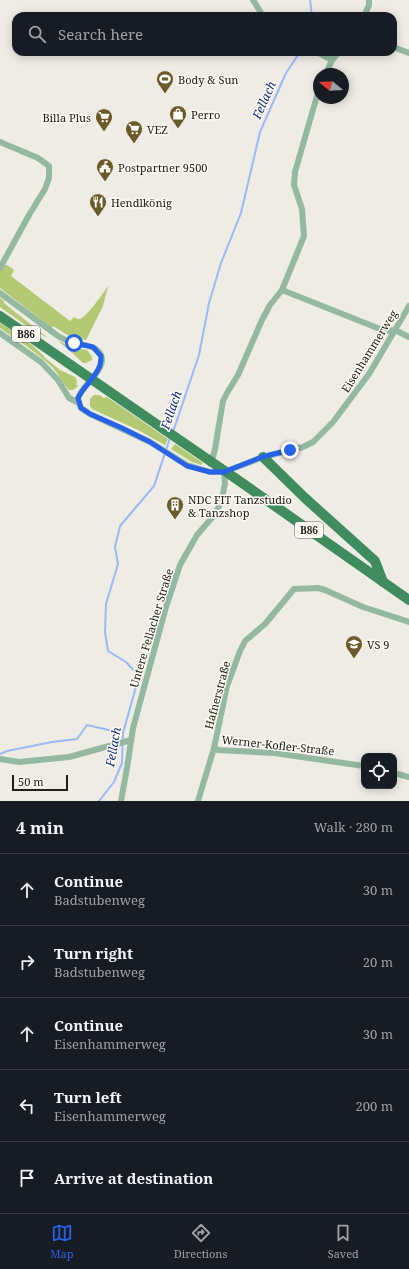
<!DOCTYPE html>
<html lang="en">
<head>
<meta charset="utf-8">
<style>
  body { margin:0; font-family:"Noto Serif",serif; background:#242831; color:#f1f3f6 }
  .controls { position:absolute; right:12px; bottom:12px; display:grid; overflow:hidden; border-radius:8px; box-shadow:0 2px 10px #0003 }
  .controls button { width:36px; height:36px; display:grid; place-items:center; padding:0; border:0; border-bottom:1px solid #363941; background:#171b24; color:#f1f3f6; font:20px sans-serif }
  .compass { position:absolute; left:313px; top:68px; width:36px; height:36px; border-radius:50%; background:#171b24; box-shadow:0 2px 10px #0003; rotate:288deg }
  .scale { position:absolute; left:12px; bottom:10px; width:56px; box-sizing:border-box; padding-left:4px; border:2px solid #21201e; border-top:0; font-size:11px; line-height:14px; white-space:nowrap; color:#21201e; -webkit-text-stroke:3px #fdfaf3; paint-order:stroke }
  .stop { position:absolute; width:12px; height:12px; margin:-9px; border:3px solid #2563eb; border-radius:50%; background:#fff }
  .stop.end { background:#2563eb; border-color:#fff; box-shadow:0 1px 4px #0008 }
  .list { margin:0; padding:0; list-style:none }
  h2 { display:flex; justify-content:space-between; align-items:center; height:52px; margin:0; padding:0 16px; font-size:17px }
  h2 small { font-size:13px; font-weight:400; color:#9ea1a6 }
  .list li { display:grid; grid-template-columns:26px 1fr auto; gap:12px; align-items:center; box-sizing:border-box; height:72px; padding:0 16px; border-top:1px solid #363941 }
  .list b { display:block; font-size:15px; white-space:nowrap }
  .list p { margin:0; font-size:13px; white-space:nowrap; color:#9ea1a6 }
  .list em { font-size:13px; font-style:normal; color:#9ea1a6 }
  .icon { flex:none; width:22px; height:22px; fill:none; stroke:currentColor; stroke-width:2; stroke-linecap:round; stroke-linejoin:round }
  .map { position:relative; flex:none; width:409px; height:801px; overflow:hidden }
  .search { position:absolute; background:#171b24; box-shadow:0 2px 10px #0003; left:12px; right:12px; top:12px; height:44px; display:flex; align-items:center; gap:10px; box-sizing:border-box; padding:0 14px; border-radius:12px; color:#9ea1a6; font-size:15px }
  .sheet { height:412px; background:#171b24 }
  nav { display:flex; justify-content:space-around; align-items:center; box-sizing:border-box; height:56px; border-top:1px solid #363941; background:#171b24; font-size:11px; color:#9ea1a6 }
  nav a { display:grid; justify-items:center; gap:2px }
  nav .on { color:#2563eb }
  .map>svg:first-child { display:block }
</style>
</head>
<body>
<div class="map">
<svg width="409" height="801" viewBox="0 0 409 801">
  <rect width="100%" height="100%" fill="#efece6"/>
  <g fill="#b3c973">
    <path d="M4 265H7L14 270 11 276 70 321 74 317C76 318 77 319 80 319 88 316 103 293 108 286L103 306 86 340 69 336 53 326 52 328 0 288V270Z"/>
    <path d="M0 298 3 300 5 304 48 338 31 329 0 307Z"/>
    <path d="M0 322 32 345 44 356V357L60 370 75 377 77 381 76 385H78C75 390 73 390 69 390 62 383 59 374 52 367 37 352 18 341 0 328Z"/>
    <path d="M58 341 72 347 87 350 92 357V360L86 363H83L70 351Z"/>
    <path d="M94 395H99L104 398 107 397 168 439 165 445 138 430 92 409 90 406V399Z"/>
    <path d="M175 444 203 463 201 465 192 462 171 449Z"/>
  </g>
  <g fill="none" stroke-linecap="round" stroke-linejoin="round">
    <g stroke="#9ab9f8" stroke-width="2">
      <path d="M310 0 312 16"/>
      <path d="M173 432 199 355 209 303 221 263 241 213 260 132 286 73 300 52"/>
      <path d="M0 754 7 751 52 742 77 739 87 725 113 731"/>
      <path d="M99 801 114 782 122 763 123 733 139 676 126 662 108 651 105 632 106 604 118 564 115 547 120 526 154 486 170 438"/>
    </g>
    <g stroke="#93b9a0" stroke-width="6">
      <path d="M253 0 263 16"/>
      <path d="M364 16 369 5V0"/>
      <path d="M393 47 409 53"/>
      <path d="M317 52 332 60"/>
      <path d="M326 74 332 60 339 52"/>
      <path d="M0 142 38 158 49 166V178L45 189 29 215 0 268"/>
      <path d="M282 290 370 325 385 331 395 330"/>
      <path d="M0 293 58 336C63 339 68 342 75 343 81 345 90 345 96 349 116 365 80 385 78 399 78 402 80 405 81 408L90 414 150 442 187 465 210 472H224L263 457 303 447 313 442 333 422 369 374 409 306"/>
      <path d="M395 330 409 337"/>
      <path d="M0 333 41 362 58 380 69 398 79 403"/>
      <path d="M211 464 215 449 223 401 227 393 238 375 262 320 270 305 282 290 304 236 302 209 294 185 295 172 319 89"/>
      <path d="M214 748 218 750 274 753 364 766"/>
      <path d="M0 759 19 762 69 757 131 740"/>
      <path d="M394 773 409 777"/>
      <path d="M121 801 127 768 133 728 166 607 180 565 197 535 216 513 222 499 225 483 224 472"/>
      <path d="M198 801 214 748 227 686 240 651 245 641 265 624 294 589 318 588 325 590 363 607 409 622"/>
    </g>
    <g stroke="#3f8c5f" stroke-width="10">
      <path d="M0 316 165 430"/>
      <path d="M263 457 305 498 375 561 383 582"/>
      <path d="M235 478 409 600"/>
    </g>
    <path stroke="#3f8c5f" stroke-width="10" d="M165 430 235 478"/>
  </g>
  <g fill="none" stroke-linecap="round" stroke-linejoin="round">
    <path stroke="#2563eb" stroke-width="5" d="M74 343 93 347 101 356C102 374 85 383 78 398L81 408 90 414 122 428 150 442 187 466 210 472H224L262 457 290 450"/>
  </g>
  <defs>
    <g id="stadium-pin" transform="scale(0.9)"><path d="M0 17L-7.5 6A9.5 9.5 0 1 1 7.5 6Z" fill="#6d5a29" stroke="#fdfaf3"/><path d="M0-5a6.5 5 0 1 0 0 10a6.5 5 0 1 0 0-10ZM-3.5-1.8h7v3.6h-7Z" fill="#fff"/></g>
    <g id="shop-pin" transform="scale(0.9)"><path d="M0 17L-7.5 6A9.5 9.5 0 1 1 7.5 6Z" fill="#6d5a29" stroke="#fdfaf3"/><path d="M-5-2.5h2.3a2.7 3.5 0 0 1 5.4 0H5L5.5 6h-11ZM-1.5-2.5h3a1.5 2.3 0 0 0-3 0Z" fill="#fff"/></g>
    <g id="supermarket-pin" transform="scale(0.9)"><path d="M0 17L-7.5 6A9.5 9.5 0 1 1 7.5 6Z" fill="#6d5a29" stroke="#fdfaf3"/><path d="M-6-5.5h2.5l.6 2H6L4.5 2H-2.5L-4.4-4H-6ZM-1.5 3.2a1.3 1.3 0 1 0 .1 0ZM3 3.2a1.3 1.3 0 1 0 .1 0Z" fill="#fff"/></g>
    <g id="civic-pin" transform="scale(0.9)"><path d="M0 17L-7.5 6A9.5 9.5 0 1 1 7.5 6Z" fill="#6d5a29" stroke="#fdfaf3"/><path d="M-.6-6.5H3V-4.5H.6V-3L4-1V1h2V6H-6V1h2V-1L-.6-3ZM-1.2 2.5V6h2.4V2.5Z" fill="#fff"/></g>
    <g id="restaurant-pin" transform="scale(0.9)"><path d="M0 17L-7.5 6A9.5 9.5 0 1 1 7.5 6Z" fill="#6d5a29" stroke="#fdfaf3"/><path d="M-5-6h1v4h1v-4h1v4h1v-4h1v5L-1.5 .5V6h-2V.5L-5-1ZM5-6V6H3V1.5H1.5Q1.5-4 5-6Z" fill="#fff"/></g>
    <g id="building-pin" transform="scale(0.9)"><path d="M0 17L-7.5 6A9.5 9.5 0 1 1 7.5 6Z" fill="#6d5a29" stroke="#fdfaf3"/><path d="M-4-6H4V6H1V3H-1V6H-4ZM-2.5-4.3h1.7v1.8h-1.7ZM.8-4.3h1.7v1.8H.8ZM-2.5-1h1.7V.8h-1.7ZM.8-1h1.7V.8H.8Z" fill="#fff"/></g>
    <g id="school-pin" transform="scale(0.9)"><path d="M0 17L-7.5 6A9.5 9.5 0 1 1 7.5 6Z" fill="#6d5a29" stroke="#fdfaf3"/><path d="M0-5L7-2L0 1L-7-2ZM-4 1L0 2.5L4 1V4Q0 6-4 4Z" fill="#fff"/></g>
  </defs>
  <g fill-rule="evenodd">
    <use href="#stadium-pin" x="165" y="79"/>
    <use href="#shop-pin" x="178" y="114"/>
    <use href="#supermarket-pin" x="104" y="117"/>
    <use href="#supermarket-pin" x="134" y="129"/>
    <use href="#civic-pin" x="105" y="167"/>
    <use href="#restaurant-pin" x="98" y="202"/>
    <use href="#building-pin" x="175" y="505"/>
    <use href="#school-pin" x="354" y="644"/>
  </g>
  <g text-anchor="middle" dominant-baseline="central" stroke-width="3" stroke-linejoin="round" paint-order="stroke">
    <g fill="#fdfaf3" stroke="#63615e" stroke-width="1">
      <rect x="12" y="326" width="28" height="16" rx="3"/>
      <rect x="295" y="522" width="28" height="16" rx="3"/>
    </g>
    <g font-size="10" font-weight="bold" fill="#21201e">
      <text x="26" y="334">B86</text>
      <text x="309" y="530">B86</text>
    </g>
    <g font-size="11" fill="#21201e" stroke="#fdfaf3" text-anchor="start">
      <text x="178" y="79">Body &amp; Sun</text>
      <text x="191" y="114">Perro</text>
      <text x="91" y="117" text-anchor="end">Billa Plus</text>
      <text x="147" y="129">VEZ</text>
      <text x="118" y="167">Postpartner 9500</text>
      <text x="111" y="202">Hendlkönig</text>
      <text x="188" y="499">NDC FIT Tanzstudio<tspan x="188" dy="13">&amp; Tanzshop</tspan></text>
      <text x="367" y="644">VS 9</text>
    </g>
    <g font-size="11" fill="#21201e" stroke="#fdfaf3">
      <text transform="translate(369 351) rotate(-58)">Eisenhammerweg</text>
      <text transform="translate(151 628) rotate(-73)">Untere Fellacher Straße</text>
      <text transform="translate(217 695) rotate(-75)">Hafnerstraße</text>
      <text transform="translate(278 745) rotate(6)">Werner-Kofler-Straße</text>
    </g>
    <g font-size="12" font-style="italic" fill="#0b2a82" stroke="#fdfaf3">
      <text transform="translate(264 100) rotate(-66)">Fellach</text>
      <text transform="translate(171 410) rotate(-71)">Fellach</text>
      <text transform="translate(113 747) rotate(-80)">Fellach</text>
    </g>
  </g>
</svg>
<div class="controls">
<button><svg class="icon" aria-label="locate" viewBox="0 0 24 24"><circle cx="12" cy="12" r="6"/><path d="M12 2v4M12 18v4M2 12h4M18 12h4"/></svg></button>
</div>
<svg class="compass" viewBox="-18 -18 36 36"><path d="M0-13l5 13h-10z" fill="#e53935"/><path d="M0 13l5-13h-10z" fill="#9ea1a6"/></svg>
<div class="scale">50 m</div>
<div class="stop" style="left:74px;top:343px"></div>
<div class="stop end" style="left:290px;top:450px"></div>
<div class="search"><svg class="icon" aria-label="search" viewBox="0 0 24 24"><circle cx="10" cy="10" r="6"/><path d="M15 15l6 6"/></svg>Search here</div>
</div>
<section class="sheet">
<h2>4 min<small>Walk · 280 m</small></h2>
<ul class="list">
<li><svg class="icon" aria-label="ahead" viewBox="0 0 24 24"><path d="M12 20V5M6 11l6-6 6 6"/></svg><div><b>Continue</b><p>Badstubenweg</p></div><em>30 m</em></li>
<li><svg class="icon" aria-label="right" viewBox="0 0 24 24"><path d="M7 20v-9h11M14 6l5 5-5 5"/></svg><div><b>Turn right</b><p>Badstubenweg</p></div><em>20 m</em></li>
<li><svg class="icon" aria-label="ahead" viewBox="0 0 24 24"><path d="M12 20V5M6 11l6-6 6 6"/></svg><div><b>Continue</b><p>Eisenhammerweg</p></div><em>30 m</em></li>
<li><svg class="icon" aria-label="left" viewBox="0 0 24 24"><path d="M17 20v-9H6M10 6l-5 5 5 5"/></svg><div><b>Turn left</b><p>Eisenhammerweg</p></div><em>200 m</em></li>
<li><svg class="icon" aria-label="arrive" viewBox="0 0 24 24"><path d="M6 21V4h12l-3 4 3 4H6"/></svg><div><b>Arrive at destination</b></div></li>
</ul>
</section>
<nav>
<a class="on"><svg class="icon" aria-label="map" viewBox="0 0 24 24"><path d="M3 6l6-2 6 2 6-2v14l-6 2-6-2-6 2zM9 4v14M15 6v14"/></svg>Map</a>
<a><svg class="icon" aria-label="directions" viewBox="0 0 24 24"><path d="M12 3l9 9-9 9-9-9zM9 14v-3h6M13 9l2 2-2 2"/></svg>Directions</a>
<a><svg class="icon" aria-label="saved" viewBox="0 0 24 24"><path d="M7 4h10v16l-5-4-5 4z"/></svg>Saved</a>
</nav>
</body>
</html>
